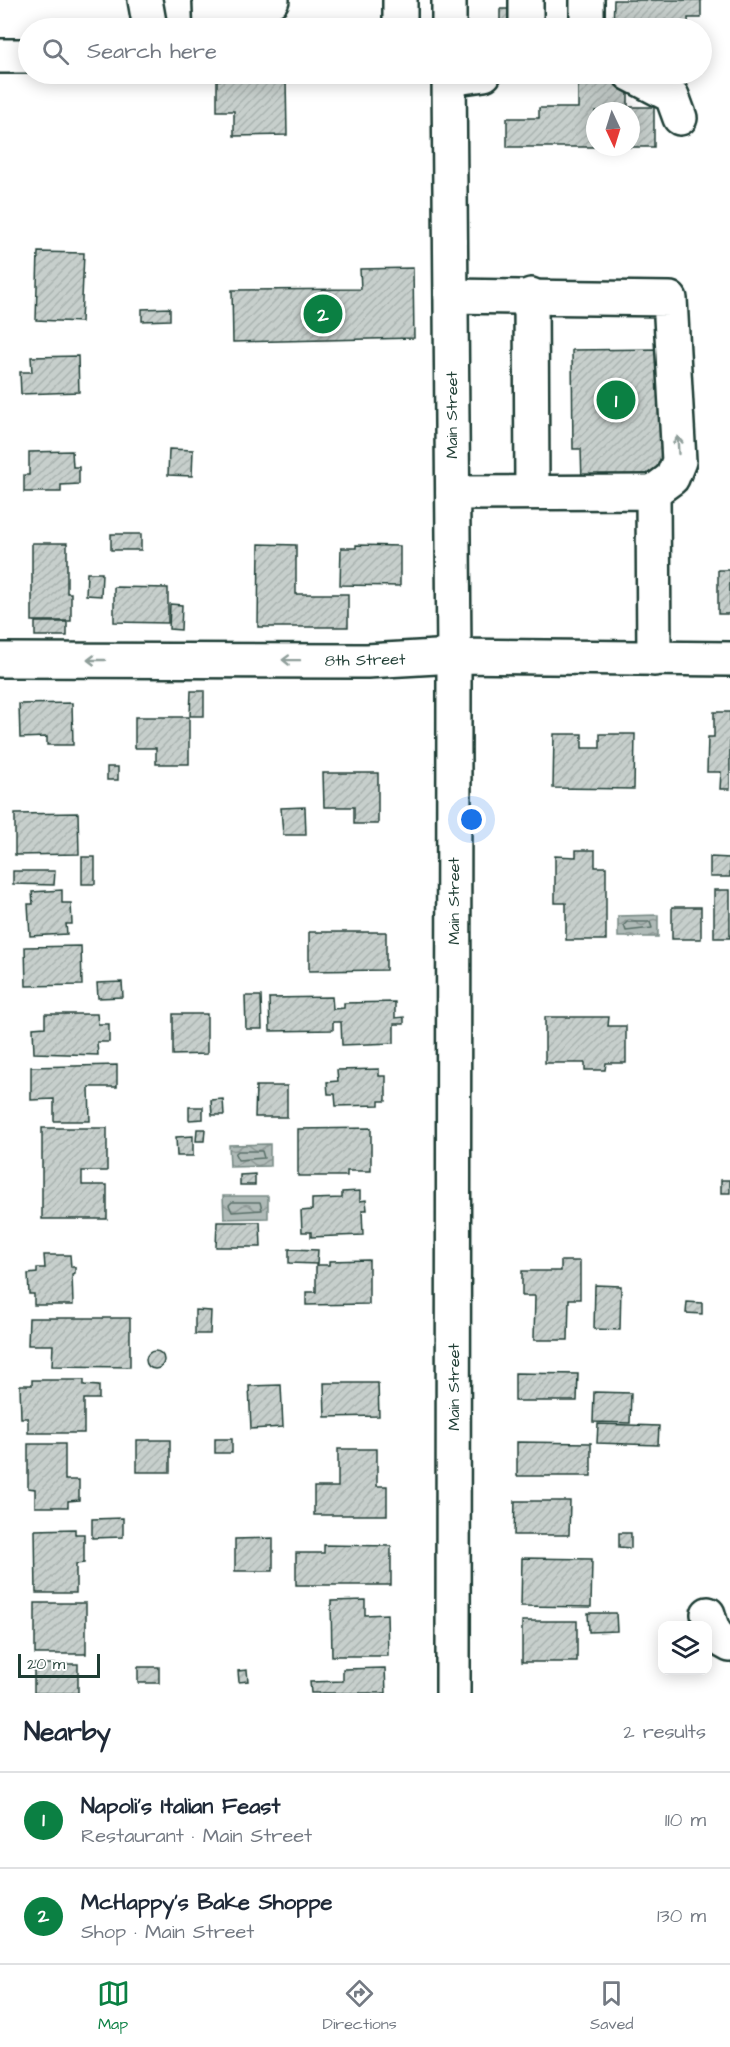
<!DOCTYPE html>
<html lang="en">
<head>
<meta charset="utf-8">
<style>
  body { margin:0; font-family:"Architects Daughter",sans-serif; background:#f2f2f3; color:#1f2937 }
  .controls { position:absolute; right:18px; bottom:18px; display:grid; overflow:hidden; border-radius:12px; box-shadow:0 3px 15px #0003 }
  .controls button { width:54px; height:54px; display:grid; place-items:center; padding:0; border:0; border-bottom:2px solid #e0e1e3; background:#fff; color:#1f2937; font:30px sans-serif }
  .compass { position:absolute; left:586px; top:102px; width:54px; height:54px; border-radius:50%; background:#fff; box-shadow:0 3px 15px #0003; rotate:176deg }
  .scale { position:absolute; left:18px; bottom:15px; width:82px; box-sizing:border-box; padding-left:6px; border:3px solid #1f3d34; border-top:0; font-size:16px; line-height:21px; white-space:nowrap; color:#1f3d34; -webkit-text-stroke:4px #fff; paint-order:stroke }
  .you { position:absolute; left:472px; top:820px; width:21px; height:21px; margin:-15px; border:4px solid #fff; border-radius:50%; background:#1a73e8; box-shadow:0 0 0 9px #1a73e833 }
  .badge { display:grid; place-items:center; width:39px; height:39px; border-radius:50%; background:#0b8043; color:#fff; font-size:20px; font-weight:700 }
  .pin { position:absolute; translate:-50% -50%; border:3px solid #fff; box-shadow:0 2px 6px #0006 }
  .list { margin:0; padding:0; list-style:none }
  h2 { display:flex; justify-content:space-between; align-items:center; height:78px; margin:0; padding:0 24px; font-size:26px }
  h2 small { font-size:20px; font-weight:400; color:#747a83 }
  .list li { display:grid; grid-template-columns:39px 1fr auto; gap:18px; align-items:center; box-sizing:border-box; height:96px; padding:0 24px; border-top:2px solid #e0e1e3 }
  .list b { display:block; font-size:22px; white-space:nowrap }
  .list p { margin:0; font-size:20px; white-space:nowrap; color:#747a83 }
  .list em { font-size:20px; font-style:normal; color:#747a83 }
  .icon { flex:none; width:33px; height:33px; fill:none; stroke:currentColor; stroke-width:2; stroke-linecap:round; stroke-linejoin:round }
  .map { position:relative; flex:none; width:730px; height:1693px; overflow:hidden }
  .search { position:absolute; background:#fff; box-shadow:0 3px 15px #0003; left:18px; right:18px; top:18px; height:66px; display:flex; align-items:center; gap:15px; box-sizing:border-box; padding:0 21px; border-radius:33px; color:#747a83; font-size:22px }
  .sheet { height:270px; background:#fff }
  nav { display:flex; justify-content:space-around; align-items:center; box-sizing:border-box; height:84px; border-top:2px solid #e0e1e3; background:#fff; font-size:16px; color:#747a83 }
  nav a { display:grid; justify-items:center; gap:3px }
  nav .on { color:#0b8043 }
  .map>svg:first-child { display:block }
</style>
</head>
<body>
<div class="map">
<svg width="730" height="1693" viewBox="0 0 730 1693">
  <defs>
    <pattern id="water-waves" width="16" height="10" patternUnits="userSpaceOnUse" patternTransform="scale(1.5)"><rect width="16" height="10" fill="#afbab7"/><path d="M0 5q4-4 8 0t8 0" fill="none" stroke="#8e9896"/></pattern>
    <pattern id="building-hatch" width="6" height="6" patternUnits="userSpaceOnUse" patternTransform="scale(1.5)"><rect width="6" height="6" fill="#c7cfcc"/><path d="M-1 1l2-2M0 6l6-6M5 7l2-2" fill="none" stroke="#aab3b0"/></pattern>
  </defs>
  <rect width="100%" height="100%" fill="#fff"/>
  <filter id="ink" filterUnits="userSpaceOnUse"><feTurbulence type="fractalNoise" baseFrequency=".0167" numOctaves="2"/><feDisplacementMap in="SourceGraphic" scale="12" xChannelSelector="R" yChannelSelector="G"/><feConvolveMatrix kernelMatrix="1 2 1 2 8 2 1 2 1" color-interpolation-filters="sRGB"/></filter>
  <g filter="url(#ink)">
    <g fill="url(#water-waves)" stroke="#758883" stroke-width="1.5">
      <path d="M658 915V937H618V916Z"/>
      <path d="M270 1144V1166L230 1167 229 1145Z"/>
      <path d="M223 1196H268V1218L224 1219Z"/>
    </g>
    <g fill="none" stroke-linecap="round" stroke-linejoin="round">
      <g stroke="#596f68" stroke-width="1.5">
        <path d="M627 922H650L652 928 626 931 624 925Z"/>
        <path d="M238 1151H262L264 1158 238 1160 235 1154Z"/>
        <path d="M232 1202H260L262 1210 232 1212 229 1205Z"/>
      </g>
    </g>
    <g fill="url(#building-hatch)" stroke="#1f3d34" stroke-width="1.5" fill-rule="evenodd">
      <path d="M614 0H701V18H688V28H613Z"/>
      <rect x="500" y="9" width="19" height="19"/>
      <path d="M286 79 287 135 234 136V111H217V80Z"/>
      <path d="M578 83H628V107H654V147H507V118H539V108H578ZM595 111H631V147H595Z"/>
      <path d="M38 252 84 253 81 322 36 320Z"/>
      <path d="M413 268 414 338 233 342 232 290 361 289 360 269Z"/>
      <path d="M170 308V320L142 321V309Z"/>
      <path d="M660 349 661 481 582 482 581 449H573L572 350Z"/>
      <path d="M78 356 79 392 21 394 20 372H32L31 357Z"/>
      <path d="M169 449 193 450 192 476 168 475Z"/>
      <path d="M72 451 73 467H79V484L61 485V492H24V475H29V452Z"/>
      <rect x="111" y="534" width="30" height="16"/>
      <path d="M32 543H67V593H71V621H32Z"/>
      <path d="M259 544 296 545V594H348V627H258Z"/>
      <path d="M356 545 400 546V586L340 585 341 548H356Z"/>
      <rect x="718" y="570" width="12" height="44"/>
      <path d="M87 573H102L101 596 86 595Z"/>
      <path d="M114 587 168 588V623L114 622Z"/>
      <path d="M170 604 182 605 181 630 169 629Z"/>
      <rect x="35" y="622" width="32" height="14"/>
      <path d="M191 691H204V716H190Z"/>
      <path d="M72 703 73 745H47V737L20 738 19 704Z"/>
      <path d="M714 712H730V789H720L721 772H707L708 737H714Z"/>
      <path d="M135 717H189V764H156V748H135Z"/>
      <path d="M554 734H582V748H600V734H635L634 789 553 788Z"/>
      <rect x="107" y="767" width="11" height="13"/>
      <path d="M323 773H378V824H354V807H324Z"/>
      <path d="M305 807 306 835H283L281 808Z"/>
      <path d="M78 813 79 854 15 855V814Z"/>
      <path d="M576 850H595V867H606V940H566V903H555V856L576 857Z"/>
      <rect x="82" y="857" width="13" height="27"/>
      <path d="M710 857 730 858V877H710Z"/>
      <path d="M13 871H55L54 885 13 884Z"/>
      <path d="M62 890V903H71L72 924H66L67 934 30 936 28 904H33L32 892Z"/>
      <rect x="714" y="890" width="16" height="48"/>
      <rect x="672" y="907" width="29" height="32"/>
      <path d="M309 932H386V970L309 971Z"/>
      <path d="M81 946 82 985 26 986 25 947Z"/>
      <path d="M122 982 123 997 98 998 97 983Z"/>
      <path d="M245 996H261L262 1029H246Z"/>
      <path d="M332 997 333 1009 344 1008V1003L395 1002V1018L404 1017V1024H394V1043L342 1045 341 1022H333V1030L270 1031 269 998Z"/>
      <path d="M45 1014H97L98 1024H109V1042H97L98 1055 34 1053 33 1028 45 1027Z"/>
      <path d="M173 1014H207V1054L173 1055Z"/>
      <path d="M545 1017H609L608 1026H626V1063H606L605 1070H585V1063H545Z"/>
      <path d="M117 1065V1087H89L90 1121H54V1099L31 1100V1067Z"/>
      <path d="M379 1069V1076H386V1101H379V1105L336 1106 335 1094H328L327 1082 338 1081 337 1070Z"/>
      <path d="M256 1086H287V1117H255Z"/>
      <path d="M223 1099 224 1115H212L211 1100Z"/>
      <path d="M189 1107H203V1119L189 1120Z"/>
      <path d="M42 1128H107V1171H82V1185H107V1219H42Z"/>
      <path d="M371 1128V1171H347V1176H298V1129Z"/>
      <path d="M197 1129H205L204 1141H196Z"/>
      <path d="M193 1136V1156H177L176 1137Z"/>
      <path d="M255 1174V1185H240V1175Z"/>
      <rect x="721" y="1180" width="9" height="13"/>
      <path d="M360 1191V1201L366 1200 367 1210H362L363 1235 311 1237V1232H302L301 1211 312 1210V1199L342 1198V1192Z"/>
      <path d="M217 1222H260L261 1247H216Z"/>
      <path d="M289 1249 318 1250 317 1264 289 1263Z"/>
      <path d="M44 1255H70L71 1267H75V1273L72 1274 73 1305H34V1294H29L28 1274 37 1273V1268H45Z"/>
      <path d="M369 1260V1304L306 1305V1292H316V1265H329V1261Z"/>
      <path d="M561 1261H580V1299H569L568 1340H534L535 1296H522V1271H561Z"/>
      <path d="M595 1285 621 1286 620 1330 594 1329Z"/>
      <path d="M687 1302 702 1303V1314L686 1313Z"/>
      <path d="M195 1310 211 1311 210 1334H195Z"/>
      <path d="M29 1318H130V1367L52 1366 53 1345H28Z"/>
      <circle cx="155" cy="1360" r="9"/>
      <path d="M515 1373 578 1374 577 1401H515Z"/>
      <path d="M32 1380H84V1385L99 1386V1399H84V1433H28V1418H21L20 1385H32Z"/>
      <path d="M324 1383H378L379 1416 325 1417Z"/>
      <path d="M281 1385 283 1427 251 1429 249 1386Z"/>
      <path d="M594 1392 631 1393 630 1423 593 1422Z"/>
      <path d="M598 1424 659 1426 658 1445 597 1443Z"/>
      <rect x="215" y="1439" width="17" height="14"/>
      <rect x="137" y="1440" width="33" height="32"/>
      <path d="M517 1442 591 1443V1476H517Z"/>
      <path d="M28 1444H65V1480H79V1500L68 1501V1507H35V1489L28 1488Z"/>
      <path d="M338 1449H377V1486H387V1515H314V1487H338Z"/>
      <path d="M515 1501H570L569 1535H514Z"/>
      <path d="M123 1518V1537L92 1538V1519Z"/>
      <path d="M75 1529V1534H84V1563L76 1564V1593H36L35 1530Z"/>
      <path d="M619 1533H631V1548L619 1547Z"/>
      <path d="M273 1538V1571H235V1539Z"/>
      <path d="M324 1545 391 1546V1585H296V1553H324Z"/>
      <path d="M522 1558 592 1559 591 1607 521 1606Z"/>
      <path d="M365 1600V1615L387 1614 388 1656H332L331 1601Z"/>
      <rect x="35" y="1603" width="51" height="51"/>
      <path d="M588 1613H616L617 1631 589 1632Z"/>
      <rect x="522" y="1621" width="55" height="41"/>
      <rect x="34" y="1664" width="44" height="29"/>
      <rect x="138" y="1667" width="21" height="16"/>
      <path d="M385 1668 386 1693H311L310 1682 343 1681V1669Z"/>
      <path d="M247 1670 248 1681 239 1682 238 1671Z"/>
    </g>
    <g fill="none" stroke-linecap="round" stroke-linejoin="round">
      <g stroke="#1f3d34" stroke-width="38">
        <g id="minor">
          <path d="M145 0 150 28"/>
          <path d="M210 0 211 28"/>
          <path d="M400 0V28"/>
          <path d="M587 0V28"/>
          <path d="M232 28 233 16 272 0"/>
          <path d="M526 28V0"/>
          <path d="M0 56H28"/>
          <path d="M630 74 672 96 680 118"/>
          <path d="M449 79 484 74"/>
          <path d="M531 295 532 492"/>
          <path d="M451 296 670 299 679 461 672 478 653 492"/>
          <path d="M453 493 653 492 654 659"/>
          <path d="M0 660 367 661 454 656 730 659"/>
          <path d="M708 1614C712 1630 715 1638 730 1645"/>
        </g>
      </g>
      <g stroke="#1f3d34" stroke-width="38">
        <g id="major">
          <path d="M449 28V0"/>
          <path d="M449 74 454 656 453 1693"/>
        </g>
      </g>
      <use href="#minor" stroke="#fff" stroke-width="33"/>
      <use href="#major" stroke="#fff" stroke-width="33"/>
    </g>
    <defs><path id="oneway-shaft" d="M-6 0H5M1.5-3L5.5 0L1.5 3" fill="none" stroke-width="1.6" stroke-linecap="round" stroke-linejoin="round" transform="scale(1.5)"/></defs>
    <g stroke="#8f9e9a">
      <use href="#oneway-shaft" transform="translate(678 445) rotate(-93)"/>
      <use href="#oneway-shaft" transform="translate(96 660) rotate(180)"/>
      <use href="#oneway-shaft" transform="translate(291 660) rotate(-179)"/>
    </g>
  </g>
  <g text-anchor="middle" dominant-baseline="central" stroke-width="6" stroke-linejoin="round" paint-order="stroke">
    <g font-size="16" fill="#1f3d34" stroke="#fff">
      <text transform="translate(452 415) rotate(-90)">Main Street</text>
      <text transform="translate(365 660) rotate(-1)">8th Street</text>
      <text transform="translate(454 901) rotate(-90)">Main Street</text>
      <text transform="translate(454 1387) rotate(-90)">Main Street</text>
    </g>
  </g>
</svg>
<div class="controls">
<button><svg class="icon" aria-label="layers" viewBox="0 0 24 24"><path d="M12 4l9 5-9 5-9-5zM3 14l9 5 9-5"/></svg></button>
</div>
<svg class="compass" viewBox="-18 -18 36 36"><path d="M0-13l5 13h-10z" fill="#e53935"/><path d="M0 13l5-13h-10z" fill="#747a83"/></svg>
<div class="scale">20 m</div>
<div class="you"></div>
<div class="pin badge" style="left:616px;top:400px">1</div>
<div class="pin badge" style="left:323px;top:314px">2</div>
<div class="search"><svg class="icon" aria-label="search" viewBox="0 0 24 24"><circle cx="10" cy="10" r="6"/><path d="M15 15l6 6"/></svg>Search here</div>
</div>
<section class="sheet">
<h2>Nearby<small>2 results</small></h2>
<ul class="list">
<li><span class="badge">1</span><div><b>Napoli’s Italian Feast</b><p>Restaurant · Main Street</p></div><em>110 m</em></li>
<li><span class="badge">2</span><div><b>McHappy’s Bake Shoppe</b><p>Shop · Main Street</p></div><em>130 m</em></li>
</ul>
</section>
<nav>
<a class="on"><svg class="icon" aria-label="map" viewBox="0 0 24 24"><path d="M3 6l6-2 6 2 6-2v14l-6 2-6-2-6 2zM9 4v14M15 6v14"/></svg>Map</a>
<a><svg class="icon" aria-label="directions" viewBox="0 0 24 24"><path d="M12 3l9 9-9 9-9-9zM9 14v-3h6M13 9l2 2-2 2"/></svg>Directions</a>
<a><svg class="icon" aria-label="saved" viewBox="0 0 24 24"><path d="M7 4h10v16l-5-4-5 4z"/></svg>Saved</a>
</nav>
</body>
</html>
